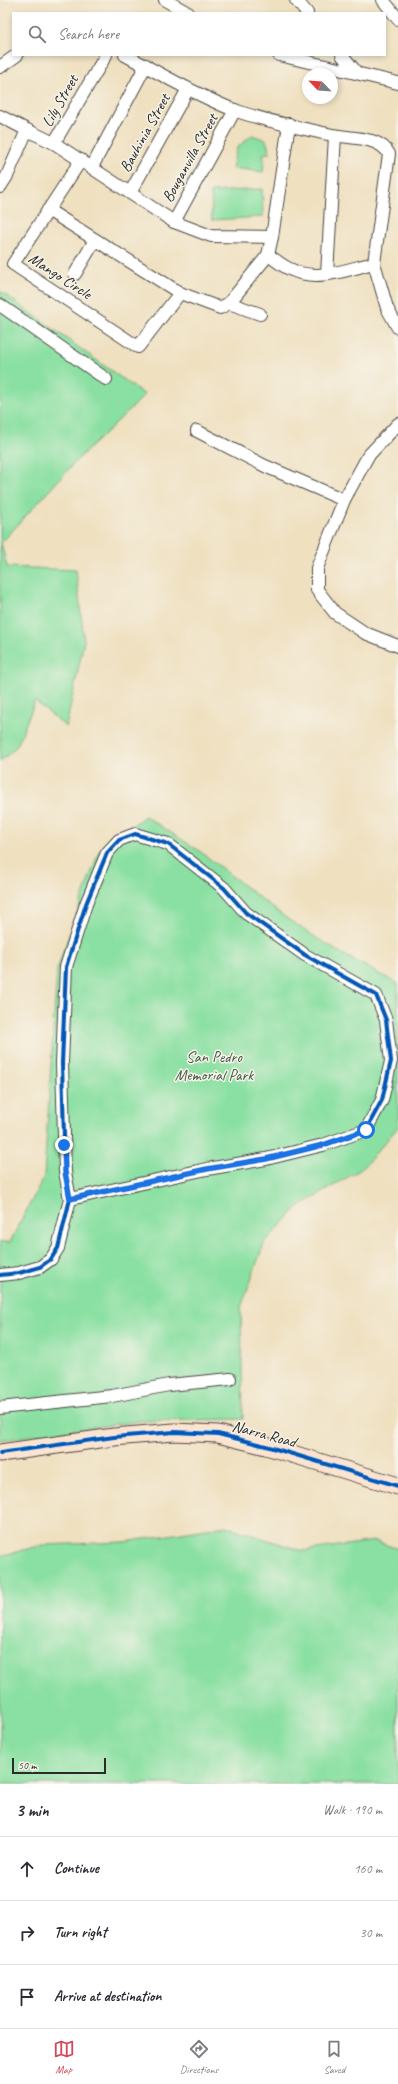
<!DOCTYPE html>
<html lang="en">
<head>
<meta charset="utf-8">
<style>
  body { margin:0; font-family:Caveat,sans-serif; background:#f7f7f7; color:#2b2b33 }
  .compass { position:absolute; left:302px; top:68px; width:36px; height:36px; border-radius:50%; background:#fff; box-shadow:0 2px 6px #0003; rotate:295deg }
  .scale { position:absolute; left:12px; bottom:10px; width:94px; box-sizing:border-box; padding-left:4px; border:2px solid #2b2b2b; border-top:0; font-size:11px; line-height:14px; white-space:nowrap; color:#2b2b2b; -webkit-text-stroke:3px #f7f3e8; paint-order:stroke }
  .stop { position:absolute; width:12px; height:12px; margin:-9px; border:3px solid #1a73e8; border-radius:50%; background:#fff }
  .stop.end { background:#1a73e8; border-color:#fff; box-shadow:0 1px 4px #0008 }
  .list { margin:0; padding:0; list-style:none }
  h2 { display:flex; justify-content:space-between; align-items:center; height:52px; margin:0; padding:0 16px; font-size:17px }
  h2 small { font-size:13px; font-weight:400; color:#7c7c81 }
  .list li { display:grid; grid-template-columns:26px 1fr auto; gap:12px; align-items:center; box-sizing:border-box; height:64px; padding:0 16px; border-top:1px solid #e1e1e2 }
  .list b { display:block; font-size:15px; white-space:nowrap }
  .list em { font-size:13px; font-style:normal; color:#7c7c81 }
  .icon { flex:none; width:22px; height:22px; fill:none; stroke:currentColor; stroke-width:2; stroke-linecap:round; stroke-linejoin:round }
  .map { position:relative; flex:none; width:398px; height:1784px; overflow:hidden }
  .search { position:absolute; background:#fff; box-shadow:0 2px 6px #0003; left:12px; right:12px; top:12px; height:44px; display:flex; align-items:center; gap:10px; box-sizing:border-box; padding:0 14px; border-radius:0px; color:#7c7c81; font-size:15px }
  .sheet { height:244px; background:#fff }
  nav { display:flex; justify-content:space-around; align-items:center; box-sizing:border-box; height:56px; border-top:1px solid #e1e1e2; background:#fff; font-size:11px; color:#7c7c81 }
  nav a { display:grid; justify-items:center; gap:2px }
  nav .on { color:#d1495b }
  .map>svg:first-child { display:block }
</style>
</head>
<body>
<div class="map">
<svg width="398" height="1784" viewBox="0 0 398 1784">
  <rect width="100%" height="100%" fill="#f7f3e8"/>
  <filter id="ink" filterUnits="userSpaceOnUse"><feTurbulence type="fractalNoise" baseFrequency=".025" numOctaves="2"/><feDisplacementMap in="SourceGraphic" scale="8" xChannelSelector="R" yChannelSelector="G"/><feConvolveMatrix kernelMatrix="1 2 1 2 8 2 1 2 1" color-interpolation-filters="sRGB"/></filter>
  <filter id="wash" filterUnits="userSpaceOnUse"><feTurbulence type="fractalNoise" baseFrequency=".012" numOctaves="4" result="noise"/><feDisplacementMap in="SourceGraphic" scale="16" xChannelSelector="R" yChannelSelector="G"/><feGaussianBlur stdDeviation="0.9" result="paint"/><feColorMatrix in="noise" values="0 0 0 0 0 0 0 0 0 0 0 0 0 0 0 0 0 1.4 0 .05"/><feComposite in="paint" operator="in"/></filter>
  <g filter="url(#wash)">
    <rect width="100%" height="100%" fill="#efe0c0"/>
    <g fill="#8ae0a2" stroke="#5a8666">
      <path d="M252 135 266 140 270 153 263 154 264 160 263 172 232 168 237 148Z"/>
      <path d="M262 189 263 217 212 220 211 192Z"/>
      <path d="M0 291 145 395 77 460 1 543 7 567 76 570 84 641 66 727 35 701 17 746 0 762Z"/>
      <path d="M145 816 198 850 286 918 337 951 398 984V1127L363 1168 298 1207 264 1243 241 1307 243 1419 140 1421 0 1440V1242H10L44 1177 57 969 99 851Z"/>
      <path d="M226 1526 302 1551 375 1541 398 1549V1784H0V1556L43 1545 124 1542Z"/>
    </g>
  </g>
  <g filter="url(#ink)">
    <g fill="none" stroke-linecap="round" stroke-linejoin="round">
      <g stroke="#484641" stroke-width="14">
        <g id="street">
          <path d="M165 0 188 13"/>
          <path d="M296 0 307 13"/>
          <path d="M383 0 398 19"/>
          <path d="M125 55C161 74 196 95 234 110 264 121 297 127 328 134 347 139 379 135 389 154L374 263"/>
          <path d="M279 55 398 83"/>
          <path d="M342 55 357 73"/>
          <path d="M0 67 17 55"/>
          <path d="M0 116 27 130"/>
          <path d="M289 124 272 237 268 255C276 260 283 267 292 270 318 282 348 269 374 263L387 308 398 328"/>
          <path d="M54 143 106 55"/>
          <path d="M81 160 13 264 138 347 180 293"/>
          <path d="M92 167 146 65"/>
          <path d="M0 187 7 176 27 130 54 143 174 222 211 236 272 237"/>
          <path d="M130 193 188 89"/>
          <path d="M48 210 180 293 220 308 229 303 268 255"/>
          <path d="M174 222 235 110"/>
          <path d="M75 274 95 240"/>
          <path d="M327 274 335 136"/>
          <path d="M229 303 260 314"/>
          <path d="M0 305 106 379"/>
          <path d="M398 424 368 456 344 500 317 568V590L335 613 365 633 398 646"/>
          <path d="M197 431 265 466 344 500"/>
          <path d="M0 1275 19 1273 40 1267 51 1259 58 1248 70 1199 65 1172 62 1063 66 967 86 904 107 853 119 840 135 834 168 844 224 888 246 913 305 955 376 995 386 1020 391 1061 382 1100 366 1130 323 1145 266 1159 207 1169 70 1199"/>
          <path d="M0 1408 112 1396 169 1385 230 1379"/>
        </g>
      </g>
      <g stroke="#484641" stroke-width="19">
        <path id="secondary" d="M0 1453 114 1437 174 1432 218 1434 266 1446 398 1486"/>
      </g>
      <use href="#street" stroke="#fff" stroke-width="12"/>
      <use href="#secondary" stroke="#fde4d1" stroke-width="17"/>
      <g stroke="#f7f3e8" stroke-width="6">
        <g id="cycleway">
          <path d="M0 1275 19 1273 40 1267 51 1259 58 1248 70 1199 65 1172 62 1063 66 967 86 904 107 853 119 840 135 834 168 844 224 888 246 913 305 955 376 995 386 1020 391 1061 382 1100 366 1130 323 1145 266 1159 207 1169 70 1199"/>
          <path d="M0 1453 114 1437 174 1432 218 1434 266 1446 398 1486"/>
        </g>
      </g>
      <use href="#cycleway" stroke="#0057b8" stroke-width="4"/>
    </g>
  </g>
  <g fill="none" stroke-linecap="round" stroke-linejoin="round" filter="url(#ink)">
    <path stroke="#1a73e8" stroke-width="5" d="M64 1145 65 1172 70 1199 207 1169 266 1159 323 1145 366 1130"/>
  </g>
  <g text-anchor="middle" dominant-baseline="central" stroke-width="3" stroke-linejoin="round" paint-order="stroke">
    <g font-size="16" fill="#2b2b2b" stroke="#f7f3e8">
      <text transform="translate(60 101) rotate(-60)">Lily Street</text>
      <text transform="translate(145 133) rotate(-61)">Bauhinia Street</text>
      <text transform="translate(190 158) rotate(-61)">Bouganvilla Street</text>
      <text transform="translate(60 276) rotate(33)">Mango Circle</text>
      <text transform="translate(264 1434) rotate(15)">Narra Road</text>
    </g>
    <g font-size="16" fill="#435849" stroke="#f7f3e8">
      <text x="214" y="1057">San Pedro<tspan x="214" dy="18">Memorial Park</tspan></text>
    </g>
  </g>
</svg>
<svg class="compass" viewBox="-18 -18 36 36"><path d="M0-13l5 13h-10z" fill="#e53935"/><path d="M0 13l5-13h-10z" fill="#7c7c81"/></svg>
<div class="scale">50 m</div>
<div class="stop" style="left:366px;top:1130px"></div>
<div class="stop end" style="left:64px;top:1145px"></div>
<div class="search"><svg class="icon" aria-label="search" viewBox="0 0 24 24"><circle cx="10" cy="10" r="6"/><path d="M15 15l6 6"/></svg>Search here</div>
</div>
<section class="sheet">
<h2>3 min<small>Walk · 190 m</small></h2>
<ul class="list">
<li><svg class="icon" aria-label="ahead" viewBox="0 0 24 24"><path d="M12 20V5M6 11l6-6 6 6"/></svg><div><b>Continue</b></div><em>160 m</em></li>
<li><svg class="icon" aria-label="right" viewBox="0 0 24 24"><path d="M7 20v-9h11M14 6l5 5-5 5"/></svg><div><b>Turn right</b></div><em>30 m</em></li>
<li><svg class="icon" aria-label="arrive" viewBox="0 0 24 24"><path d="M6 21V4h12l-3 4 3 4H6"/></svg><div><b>Arrive at destination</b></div></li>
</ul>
</section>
<nav>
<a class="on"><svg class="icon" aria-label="map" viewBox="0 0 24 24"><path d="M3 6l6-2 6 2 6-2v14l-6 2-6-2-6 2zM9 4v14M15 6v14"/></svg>Map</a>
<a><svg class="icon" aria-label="directions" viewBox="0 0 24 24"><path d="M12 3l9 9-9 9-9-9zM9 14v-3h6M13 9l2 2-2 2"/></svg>Directions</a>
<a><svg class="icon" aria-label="saved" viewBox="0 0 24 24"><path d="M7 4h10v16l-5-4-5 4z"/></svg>Saved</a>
</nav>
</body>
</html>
